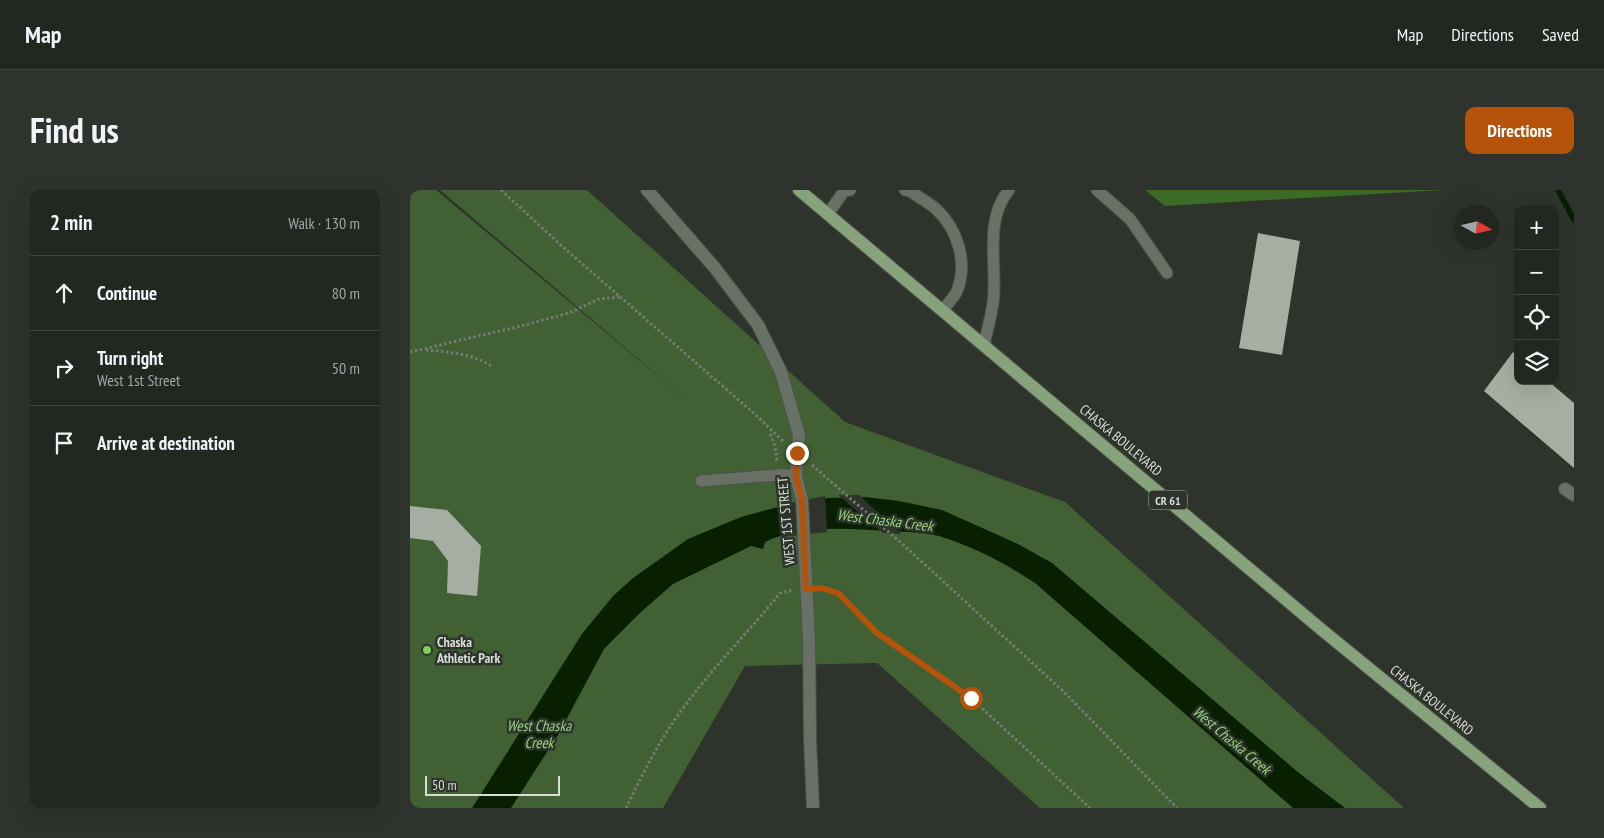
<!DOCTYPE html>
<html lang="en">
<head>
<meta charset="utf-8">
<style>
  body { margin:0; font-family:"PT Sans Narrow",sans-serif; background:#2e332d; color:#f1f3f6 }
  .controls { position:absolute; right:15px; top:15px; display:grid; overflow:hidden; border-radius:10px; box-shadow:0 5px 20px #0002 }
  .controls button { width:45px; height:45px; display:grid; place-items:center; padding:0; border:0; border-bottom:1px solid #3f443e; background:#222720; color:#f1f3f6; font:25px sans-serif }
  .compass { position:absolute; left:1044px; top:15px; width:45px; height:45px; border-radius:50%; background:#222720; box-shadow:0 5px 20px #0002; rotate:98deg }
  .scale { position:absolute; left:15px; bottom:12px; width:135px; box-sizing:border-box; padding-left:5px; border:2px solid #d8dcd7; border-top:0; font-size:14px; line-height:18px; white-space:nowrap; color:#d8dcd7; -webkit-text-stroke:4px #2e342b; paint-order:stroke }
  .stop { position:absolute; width:15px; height:15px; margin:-11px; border:4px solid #b45309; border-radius:50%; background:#fff }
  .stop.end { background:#b45309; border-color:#fff; box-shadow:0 1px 5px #0008 }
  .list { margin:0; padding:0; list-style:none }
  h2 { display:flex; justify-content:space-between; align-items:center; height:65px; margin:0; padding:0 20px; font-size:21px }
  h2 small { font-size:16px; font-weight:400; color:#a2a5a5 }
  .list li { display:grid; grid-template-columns:32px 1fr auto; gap:15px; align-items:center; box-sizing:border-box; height:75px; padding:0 20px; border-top:1px solid #3f443e }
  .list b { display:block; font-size:19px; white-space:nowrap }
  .list p { margin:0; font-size:16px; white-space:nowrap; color:#a2a5a5 }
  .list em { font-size:16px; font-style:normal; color:#a2a5a5 }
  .icon { flex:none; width:28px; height:28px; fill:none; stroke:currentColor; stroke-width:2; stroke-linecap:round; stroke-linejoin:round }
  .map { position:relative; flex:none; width:1164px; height:618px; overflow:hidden; border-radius:10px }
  header { display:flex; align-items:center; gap:30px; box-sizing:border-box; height:70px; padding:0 25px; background:#222720; border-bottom:1px solid #3f443e }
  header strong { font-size:24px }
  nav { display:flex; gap:28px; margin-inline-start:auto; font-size:18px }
  .intro { display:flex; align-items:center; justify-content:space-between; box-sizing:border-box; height:120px; padding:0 30px }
  h1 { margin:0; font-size:35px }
  .button { padding:12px 22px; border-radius:10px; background:#b45309; color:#fff; font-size:18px; font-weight:700 }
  main { display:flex; gap:30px; padding:0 30px }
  aside { flex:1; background:#222720; border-radius:10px; box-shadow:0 5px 20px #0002 }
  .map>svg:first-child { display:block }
</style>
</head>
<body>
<header>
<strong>Map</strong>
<nav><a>Map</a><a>Directions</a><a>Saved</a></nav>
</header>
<div class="intro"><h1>Find us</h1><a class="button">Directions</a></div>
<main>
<aside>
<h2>2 min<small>Walk · 130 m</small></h2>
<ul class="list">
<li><svg class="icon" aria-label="ahead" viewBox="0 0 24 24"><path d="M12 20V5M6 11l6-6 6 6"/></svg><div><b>Continue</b></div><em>80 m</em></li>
<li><svg class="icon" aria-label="right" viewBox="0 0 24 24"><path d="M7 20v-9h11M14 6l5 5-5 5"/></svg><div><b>Turn right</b><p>West 1st Street</p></div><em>50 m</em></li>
<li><svg class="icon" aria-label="arrive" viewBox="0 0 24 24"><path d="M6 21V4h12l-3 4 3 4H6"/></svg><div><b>Arrive at destination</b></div></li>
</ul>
</aside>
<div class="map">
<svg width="1164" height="618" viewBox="0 0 1164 618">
  <rect width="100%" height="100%" fill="#2e342b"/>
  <path fill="#416134" d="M0 0H26L279 212 30 0H177L435 232 655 312 994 618H630L467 473 335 476 253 618H0Z"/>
  <path fill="#3c6a27" d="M735 0H1034L755 16Z"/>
  <path fill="#082000" d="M455 307 489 311 532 320 608 354 642 373 889 583 935 618H883L625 393C595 373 564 357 529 346 514 342 495 342 479 341 438 339 393 334 355 352L353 359 341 356 263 394 232 421 194 459 148 545 101 618H62L172 444 203 406 223 388 278 349 331 327 364 318 418 308Z"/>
  <g fill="#2e342b">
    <path d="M428 305H449L491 344 473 343Z"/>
    <path d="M415 306 417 342 371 347 369 315Z"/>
  </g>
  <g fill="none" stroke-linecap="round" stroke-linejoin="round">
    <path stroke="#082000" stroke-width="5.5" d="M1148 0 1164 30"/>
  </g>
  <g fill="#a6aea3">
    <path d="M848 43 890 51 872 165 829 158Z"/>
    <path d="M1103 162 1108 166V191H1138L1164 213V278L1074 201Z"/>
    <path d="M0 316 37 320 71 356 67 406 37 403 38 371 23 351 0 348Z"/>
  </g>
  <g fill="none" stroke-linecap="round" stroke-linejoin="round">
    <g stroke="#4c524b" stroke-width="13">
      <g id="service">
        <path d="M495 0 500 1C508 7 518 12 526 19 548 39 558 73 547 101 544 108 537 114 533 120"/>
        <path d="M687 0 720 29 757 83"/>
        <path d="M418 24 434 1 440 0"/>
        <path d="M574 155C577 141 581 127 583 113 588 77 573 31 599 0"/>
        <path d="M291 291 368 285"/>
      </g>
    </g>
    <g stroke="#4c524b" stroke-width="14">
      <g id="minor">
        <path d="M237 0 305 78 348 135 371 182 389 245 386 286 392 310 399 449 400 549 403 618"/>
        <path d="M368 285 386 286"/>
        <path d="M1155 299 1164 305"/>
      </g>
    </g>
    <g stroke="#4c524b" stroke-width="14">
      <path id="primary" d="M389 0 912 440 1130 618"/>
    </g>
    <g stroke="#757b73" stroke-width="3" stroke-dasharray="2.5 2.5" stroke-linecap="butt">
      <path d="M91 0 153 57 347 226 374 252"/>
      <path d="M16 160C40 162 63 164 83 177"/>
      <path d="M0 162 111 136 159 123 189 109 210 107"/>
      <path d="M360 244 365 256 367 272"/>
      <path d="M402 275 489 351 652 500 767 618"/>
      <path d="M409 398 428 403 467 443 561 508 680 618"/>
      <path d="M216 618C232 585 249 551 271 521 301 479 338 443 370 403L383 400"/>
    </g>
    <use href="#service" stroke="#697066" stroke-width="11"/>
    <use href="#minor" stroke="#697066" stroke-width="12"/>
    <use href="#primary" stroke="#87a37c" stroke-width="12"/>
  </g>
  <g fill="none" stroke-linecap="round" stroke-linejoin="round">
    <path stroke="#b45309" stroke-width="6" d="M387 263 386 286 392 310 396 399 412 398 428 403 467 443 561 508"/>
  </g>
  <circle fill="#7bd155" stroke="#2e342b" stroke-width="2" cx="17" cy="460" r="5"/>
  <g text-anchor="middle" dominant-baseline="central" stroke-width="5" stroke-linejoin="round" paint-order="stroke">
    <rect fill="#2e342b" stroke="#a5aaa3" stroke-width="1" x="739" y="300.5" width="38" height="19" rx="4"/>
    <g font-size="12" font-weight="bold" fill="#d8dcd7">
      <text x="758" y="310">CR 61</text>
    </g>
    <g font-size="14" fill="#d8dcd7" stroke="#2e342b">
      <text transform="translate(711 250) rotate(40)">CHASKA BOULEVARD</text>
      <text transform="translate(376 331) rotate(-95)">WEST 1ST STREET</text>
      <text transform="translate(1022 510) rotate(39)">CHASKA BOULEVARD</text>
    </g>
    <g font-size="14" font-weight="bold" fill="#d8dcd7" stroke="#2e342b" text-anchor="start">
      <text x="27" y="452">Chaska<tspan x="27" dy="16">Athletic Park</tspan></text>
    </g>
    <g font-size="15" font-style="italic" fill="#93d478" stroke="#2e342b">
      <text transform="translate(475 330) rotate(7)">West Chaska Creek</text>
      <text x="129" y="535">West Chaska<tspan x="129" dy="17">Creek</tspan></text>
      <text transform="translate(822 550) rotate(40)">West Chaska Creek</text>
    </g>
  </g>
</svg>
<div class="controls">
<button>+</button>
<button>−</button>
<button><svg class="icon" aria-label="locate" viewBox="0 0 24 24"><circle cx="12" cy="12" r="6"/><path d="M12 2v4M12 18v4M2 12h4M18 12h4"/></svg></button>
<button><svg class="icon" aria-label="layers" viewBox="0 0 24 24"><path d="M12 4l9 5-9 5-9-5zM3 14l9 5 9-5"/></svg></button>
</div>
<svg class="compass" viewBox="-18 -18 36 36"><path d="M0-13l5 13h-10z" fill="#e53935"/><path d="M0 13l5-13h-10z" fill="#a2a5a5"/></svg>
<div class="scale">50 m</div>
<div class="stop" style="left:561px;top:508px"></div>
<div class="stop end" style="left:387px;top:263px"></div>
</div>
</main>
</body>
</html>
